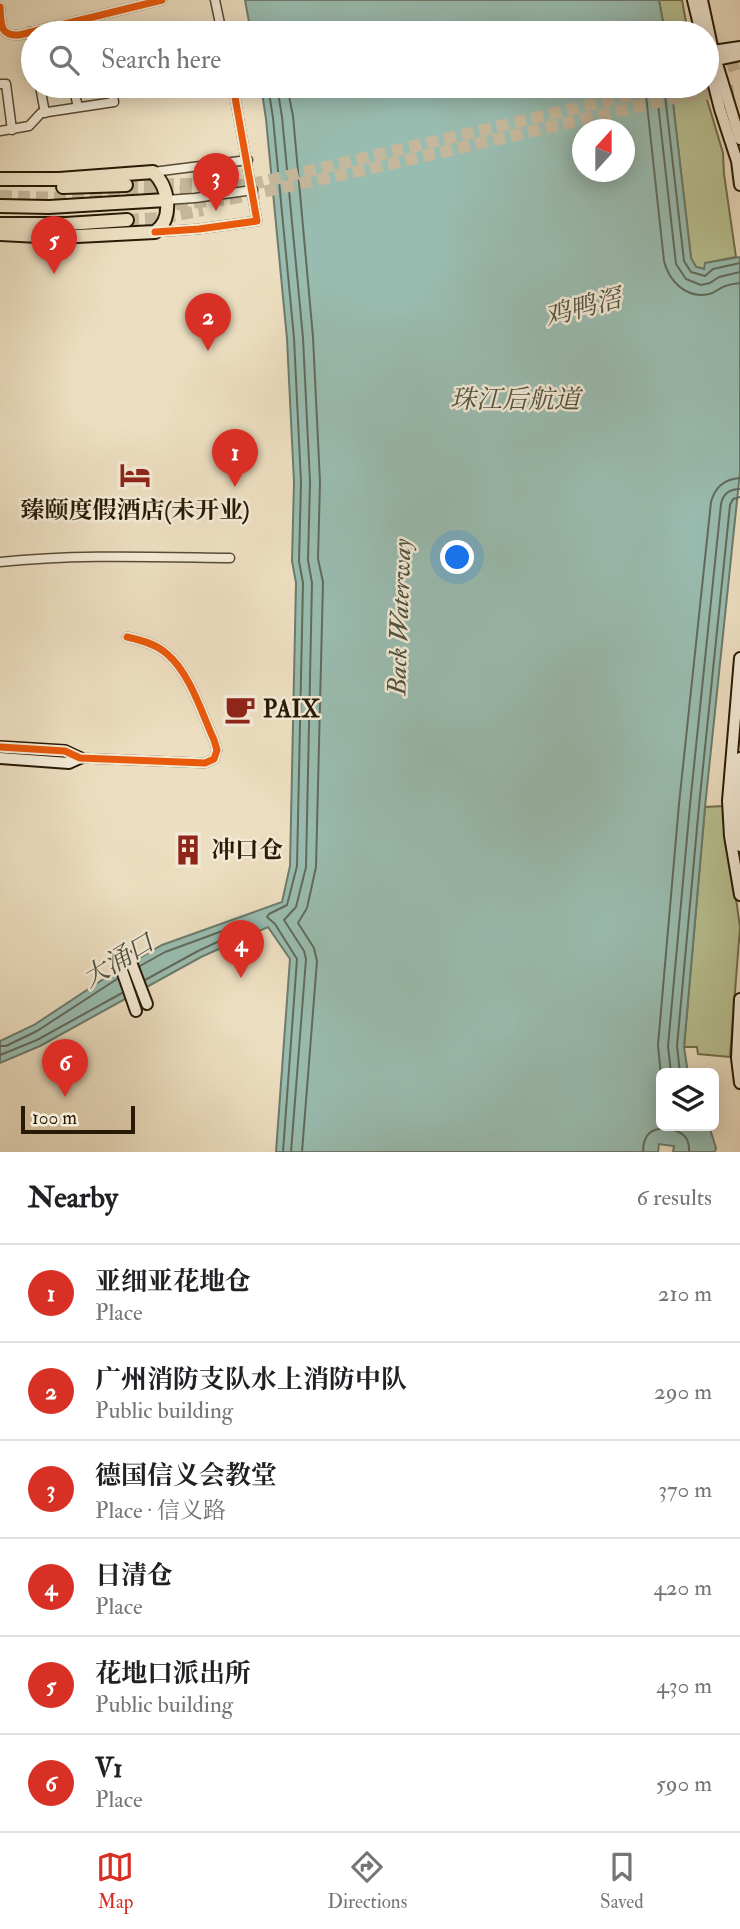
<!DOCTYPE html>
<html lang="en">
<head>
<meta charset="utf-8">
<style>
  body { margin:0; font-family:"IM FELL Double Pica","Noto Serif SC",serif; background:#f6f6f6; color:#202124 }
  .controls { position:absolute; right:21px; bottom:21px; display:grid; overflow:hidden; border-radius:10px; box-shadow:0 4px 18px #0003 }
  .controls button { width:63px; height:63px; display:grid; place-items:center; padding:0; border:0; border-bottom:2px solid #e0e0e0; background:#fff; color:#202124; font:35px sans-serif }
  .compass { position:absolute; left:572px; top:119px; width:63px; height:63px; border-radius:50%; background:#fff; box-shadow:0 4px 18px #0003; rotate:21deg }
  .scale { position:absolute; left:21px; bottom:18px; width:114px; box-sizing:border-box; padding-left:7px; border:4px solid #281a05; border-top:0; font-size:19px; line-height:24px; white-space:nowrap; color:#281a05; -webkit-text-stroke:5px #f3ead6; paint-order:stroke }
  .you { position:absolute; left:458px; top:558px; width:24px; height:24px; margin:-18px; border:5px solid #fff; border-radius:50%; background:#1a73e8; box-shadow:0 0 0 10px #1a73e833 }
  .badge { display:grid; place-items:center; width:46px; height:46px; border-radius:50%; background:#d93025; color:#fff; font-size:23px; font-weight:700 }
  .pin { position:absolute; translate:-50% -58px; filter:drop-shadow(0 2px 4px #0008) }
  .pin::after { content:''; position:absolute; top:37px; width:24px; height:21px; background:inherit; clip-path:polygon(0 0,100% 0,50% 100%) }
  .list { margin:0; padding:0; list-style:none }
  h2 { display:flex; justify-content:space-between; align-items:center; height:91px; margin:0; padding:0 28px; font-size:30px }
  h2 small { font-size:23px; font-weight:400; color:#757577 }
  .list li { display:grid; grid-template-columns:46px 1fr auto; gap:21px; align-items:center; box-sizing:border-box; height:98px; padding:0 28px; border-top:2px solid #e0e0e0 }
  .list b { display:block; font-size:26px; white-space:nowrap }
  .list p { margin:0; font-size:23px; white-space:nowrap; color:#757577 }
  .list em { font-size:23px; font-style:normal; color:#757577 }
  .icon { flex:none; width:38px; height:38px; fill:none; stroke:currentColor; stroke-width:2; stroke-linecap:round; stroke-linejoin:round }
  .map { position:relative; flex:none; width:740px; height:1152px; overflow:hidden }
  .search { position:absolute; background:#fff; box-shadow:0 4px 18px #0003; left:21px; right:21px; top:21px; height:77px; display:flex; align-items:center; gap:18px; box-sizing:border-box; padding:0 24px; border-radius:38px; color:#757577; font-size:26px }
  .sheet { height:679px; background:#fff }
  nav { display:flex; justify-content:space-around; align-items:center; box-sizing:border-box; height:98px; border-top:2px solid #e0e0e0; background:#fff; font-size:19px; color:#757577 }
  nav a { display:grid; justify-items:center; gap:4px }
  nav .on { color:#d93025 }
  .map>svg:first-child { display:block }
</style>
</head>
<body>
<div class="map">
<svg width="740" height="1152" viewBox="0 0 740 1152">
  <rect width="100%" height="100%" fill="#ecdec0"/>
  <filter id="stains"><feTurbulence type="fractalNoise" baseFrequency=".00286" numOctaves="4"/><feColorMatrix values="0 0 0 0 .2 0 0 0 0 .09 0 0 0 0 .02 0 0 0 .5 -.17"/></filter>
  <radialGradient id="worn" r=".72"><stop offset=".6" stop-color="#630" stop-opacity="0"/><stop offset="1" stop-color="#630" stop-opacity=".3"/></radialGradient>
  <g fill="#b8c192" stroke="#706e4c" stroke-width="2">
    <path d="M659 0H682L688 33H665Z"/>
    <path d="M671 86H703L723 153 724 174 736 257 705 263V269L696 267 691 258Z"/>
    <path d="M723 806 740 927 730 1057 698 1054 697 1047H684L705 807Z"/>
  </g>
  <g fill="#99bcb0" stroke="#6c7b6c" stroke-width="2" fill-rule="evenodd">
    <path d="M245 0H659L665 33H251Z"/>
    <path d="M261 86H671L691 258 696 267 704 269 705 263 740 257V472L705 807 684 1047 688 1073H661V1126H709L716 1148 715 1152H673L674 1146 659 1144 658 1152H276L290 959 268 927 201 957 40 1046 0 1063V1041L34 1025 105 978 162 945 282 902 290 866 296 583 292 561 294 482 287 339 266 119ZM582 130H624V172H582Z"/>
  </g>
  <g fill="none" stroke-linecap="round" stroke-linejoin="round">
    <g stroke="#606b5a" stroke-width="2">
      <path d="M268 86 273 118 294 338 301 482 299 561 303 583 297 866 287 905 269 914 267 917 275 924 297 959 283 1152"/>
      <path d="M277 86 282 117 303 338 310 482 308 560 312 583 306 867 296 907 284 920 304 951 306 959 291 1152"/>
      <path d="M287 86 293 116 313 337 320 482 318 559 323 582 316 867 307 908 298 923 314 948 317 961 302 1152"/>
      <path d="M645 86 664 261C669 281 686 299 709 294 715 293 718 289 723 287 728 284 735 284 740 283"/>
      <path d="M656 86 676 264 686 279 701 285 710 283 719 277 740 272"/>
      <path d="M664 86 684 261 691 272 705 276 713 269 740 263"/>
      <path d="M140 966 165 952 236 926 241 928 239 932 198 951 145 980"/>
      <path d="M0 1046H6L37 1031 117 979"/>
      <path d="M0 1055 37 1040 122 993"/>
      <path d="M671 1073 668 1046 690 805 721 504C723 494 730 489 740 489"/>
      <path d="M680 1073 677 1046 699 806 730 505 733 499 740 497"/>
      <path d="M661 1076 658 1045 679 804 711 502C715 487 724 479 740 478"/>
      <path d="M643 1152C643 1135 651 1127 668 1129 682 1131 690 1137 689 1152"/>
    </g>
    <g stroke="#c5b79b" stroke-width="12" stroke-dasharray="12 6" stroke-linecap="butt">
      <path d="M710 72 740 63"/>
      <path d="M126 185 196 184"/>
      <path d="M0 196C88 200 175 196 262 182L670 86"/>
      <path d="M158 206 230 199 399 162 679 97 740 90"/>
      <path d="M127 220 163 218 203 210"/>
    </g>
    <g stroke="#594b34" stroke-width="11">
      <g id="street">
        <path d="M215 0 222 33"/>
        <path d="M0 7C1 25 0 36 19 35L162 0"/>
        <path d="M93 17 98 33"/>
        <path d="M30 32 33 49"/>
        <path d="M0 84H6L12 130"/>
        <path d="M40 86 45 113"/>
        <path d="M73 86 78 107"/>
        <path d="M0 131 29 126 41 113 114 102 111 86"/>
        <path d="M153 172 248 160"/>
        <path d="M166 200 195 198 253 190"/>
        <path d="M155 232 199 229 257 221 233 86"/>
        <path d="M0 562C76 554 154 557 230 558"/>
        <path d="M80 758 205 763 214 759 217 750 214 740C202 714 190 673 167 654 156 644 141 640 127 637"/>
      </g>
    </g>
    <g stroke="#281a05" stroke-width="14">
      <g id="secondary">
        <path d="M693 0 701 33"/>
        <path d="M702 0 713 51 740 139"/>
        <path d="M713 51 740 47"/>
        <path d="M707 58 720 109 737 161 740 185"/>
        <path d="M709 58 716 60 740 55"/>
        <path d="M740 658 728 801 730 836 740 895"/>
        <path d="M0 747 65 751 80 758"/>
        <path d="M0 758 69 763 80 758"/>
        <path d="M740 758 737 816 740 846"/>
        <path d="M129 957 147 1004"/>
        <path d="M119 962 136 1011"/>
        <path d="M740 999 737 1058 740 1083"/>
      </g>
    </g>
    <g stroke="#281a05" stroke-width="16">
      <g id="primary">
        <path d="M0 179H59L153 172C169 187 174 219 155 232L58 237 0 234"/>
        <path d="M63 187 126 185"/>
        <path d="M0 206 49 207 166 200"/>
        <path d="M0 224H66L127 220"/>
      </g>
    </g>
    <use href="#street" stroke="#f3ead6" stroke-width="8"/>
    <use href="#secondary" stroke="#f3ead6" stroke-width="10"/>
    <use href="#primary" stroke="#ecdec0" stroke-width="12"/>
    <g stroke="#f3ead6" stroke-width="11">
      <g id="cycleway">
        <path d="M0 7C1 25 0 36 19 35L162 0"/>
        <path d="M155 232 199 229 257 221 233 86"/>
        <path d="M0 747 65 751 80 758 205 763 214 759 217 750 214 740C202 714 190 673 167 654 156 644 141 640 127 637"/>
      </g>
    </g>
    <use href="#cycleway" stroke="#e8590c" stroke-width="7"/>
  </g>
  <defs>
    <g id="hotel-bare" transform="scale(2.415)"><path d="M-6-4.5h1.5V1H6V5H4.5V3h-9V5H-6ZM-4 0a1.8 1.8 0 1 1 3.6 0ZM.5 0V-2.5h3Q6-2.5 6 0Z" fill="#8f2418" stroke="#f3ead6" stroke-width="2.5" paint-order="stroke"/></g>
    <g id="cafe-bare" transform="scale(2.415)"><path d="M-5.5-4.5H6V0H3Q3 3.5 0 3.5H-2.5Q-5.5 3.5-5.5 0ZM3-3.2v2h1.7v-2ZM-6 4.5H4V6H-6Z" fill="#8f2418" stroke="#f3ead6" stroke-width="2.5" paint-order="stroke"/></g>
    <g id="building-bare" transform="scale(2.415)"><path d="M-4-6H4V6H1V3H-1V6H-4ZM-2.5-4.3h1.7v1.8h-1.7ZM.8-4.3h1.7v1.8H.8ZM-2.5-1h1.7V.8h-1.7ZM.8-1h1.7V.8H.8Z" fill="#8f2418" stroke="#f3ead6" stroke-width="2.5" paint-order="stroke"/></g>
  </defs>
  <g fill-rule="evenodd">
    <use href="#hotel-bare" x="135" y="475"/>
    <use href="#cafe-bare" x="240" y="709"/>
    <use href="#building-bare" x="188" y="850"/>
  </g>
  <g text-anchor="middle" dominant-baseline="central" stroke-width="5" stroke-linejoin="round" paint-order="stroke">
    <g font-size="24" font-weight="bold" fill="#281a05" stroke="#f3ead6" text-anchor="start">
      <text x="135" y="510" text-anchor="middle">臻颐度假酒店(未开业)</text>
      <text x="263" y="709">PAIX</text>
      <text x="211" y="850">冲口仓</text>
    </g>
    <g font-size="26" font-style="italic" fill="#505341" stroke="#f3ead6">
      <text transform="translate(583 308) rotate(-15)">鸡鸭滘</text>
      <text x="515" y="400">珠江后航道</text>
      <text transform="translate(400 617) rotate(-88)">Back Waterway</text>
      <text transform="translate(118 961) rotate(-31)">大涌口</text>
    </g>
  </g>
  <rect width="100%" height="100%" filter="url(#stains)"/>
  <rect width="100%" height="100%" fill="url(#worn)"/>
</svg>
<div class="controls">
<button><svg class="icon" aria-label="layers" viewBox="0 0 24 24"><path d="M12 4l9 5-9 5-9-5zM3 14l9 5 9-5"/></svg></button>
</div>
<svg class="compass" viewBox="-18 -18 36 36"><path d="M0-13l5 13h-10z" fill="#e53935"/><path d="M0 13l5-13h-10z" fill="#757577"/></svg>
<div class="scale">100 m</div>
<div class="you"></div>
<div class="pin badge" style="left:235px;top:487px">1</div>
<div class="pin badge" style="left:208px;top:351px">2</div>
<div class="pin badge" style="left:216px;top:211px">3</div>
<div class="pin badge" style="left:241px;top:978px">4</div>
<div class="pin badge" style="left:54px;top:274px">5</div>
<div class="pin badge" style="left:65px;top:1097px">6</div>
<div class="search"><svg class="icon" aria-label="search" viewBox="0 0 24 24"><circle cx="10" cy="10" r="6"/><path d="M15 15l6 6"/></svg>Search here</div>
</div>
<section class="sheet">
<h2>Nearby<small>6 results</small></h2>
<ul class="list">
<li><span class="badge">1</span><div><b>亚细亚花地仓</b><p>Place</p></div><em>210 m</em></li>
<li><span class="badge">2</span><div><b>广州消防支队水上消防中队</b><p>Public building</p></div><em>290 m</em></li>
<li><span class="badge">3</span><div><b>德国信义会教堂</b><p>Place · 信义路</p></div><em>370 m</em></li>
<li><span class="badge">4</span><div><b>日清仓</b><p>Place</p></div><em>420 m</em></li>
<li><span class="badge">5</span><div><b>花地口派出所</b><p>Public building</p></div><em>430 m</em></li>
<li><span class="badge">6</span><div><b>V1</b><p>Place</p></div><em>590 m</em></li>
</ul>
</section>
<nav>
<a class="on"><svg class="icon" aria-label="map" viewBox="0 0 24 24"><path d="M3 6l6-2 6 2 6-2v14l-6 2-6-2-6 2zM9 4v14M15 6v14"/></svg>Map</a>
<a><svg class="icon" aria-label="directions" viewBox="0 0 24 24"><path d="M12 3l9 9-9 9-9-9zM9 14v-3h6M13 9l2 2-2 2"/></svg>Directions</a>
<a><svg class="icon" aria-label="saved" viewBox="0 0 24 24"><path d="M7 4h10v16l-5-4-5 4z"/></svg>Saved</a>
</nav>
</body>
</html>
